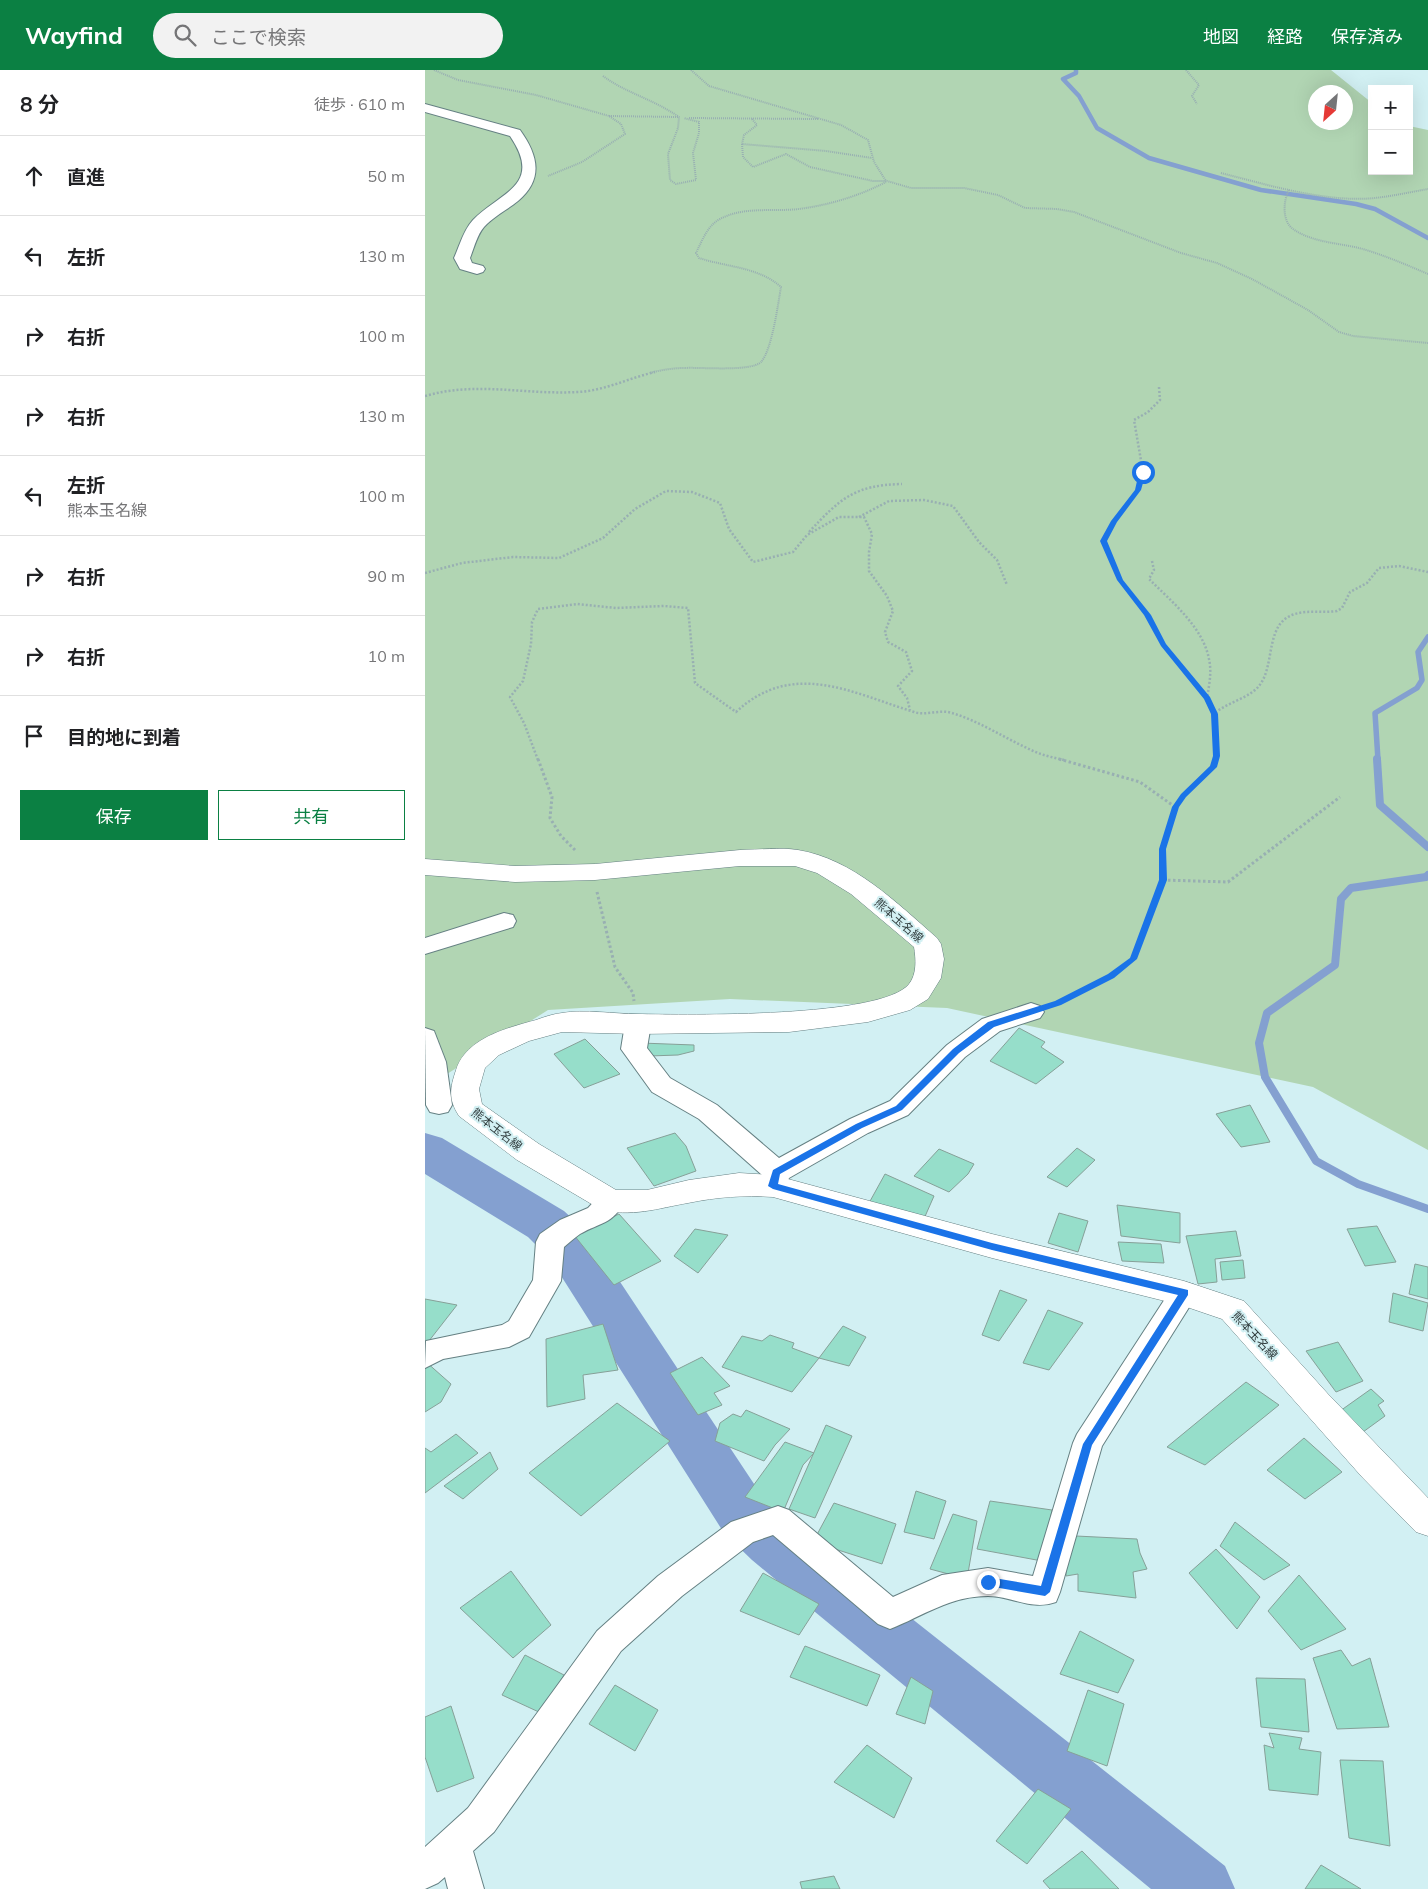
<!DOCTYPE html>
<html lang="ja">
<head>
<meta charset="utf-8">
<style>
  body { margin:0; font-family:Mulish,"Noto Sans JP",sans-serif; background:#f2f2f2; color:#202124 }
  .controls { position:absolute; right:15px; top:15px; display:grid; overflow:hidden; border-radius:0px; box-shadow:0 5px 20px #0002 }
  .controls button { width:45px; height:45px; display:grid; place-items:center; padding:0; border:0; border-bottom:1px solid #e0e0e0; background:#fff; color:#202124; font:25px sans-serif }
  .compass { position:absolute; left:883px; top:15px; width:45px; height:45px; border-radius:50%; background:#fff; box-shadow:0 5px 20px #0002; rotate:207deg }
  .stop { position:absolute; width:15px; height:15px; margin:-11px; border:4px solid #1a73e8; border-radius:50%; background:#fff }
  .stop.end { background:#1a73e8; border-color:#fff; box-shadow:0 1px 5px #0008 }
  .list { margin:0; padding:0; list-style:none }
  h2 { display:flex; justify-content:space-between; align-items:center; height:65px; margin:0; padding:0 20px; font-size:21px }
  h2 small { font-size:16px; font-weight:400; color:#757577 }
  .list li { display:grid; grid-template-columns:32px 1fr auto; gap:15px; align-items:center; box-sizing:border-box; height:80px; padding:0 20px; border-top:1px solid #e0e0e0 }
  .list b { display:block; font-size:19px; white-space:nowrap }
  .list p { margin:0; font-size:16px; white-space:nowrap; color:#757577 }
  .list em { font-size:16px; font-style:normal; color:#757577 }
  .actions { display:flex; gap:10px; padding:15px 20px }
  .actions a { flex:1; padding:11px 0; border:1px solid #0b8043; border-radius:0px; text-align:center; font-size:18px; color:#0b8043 }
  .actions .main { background:#0b8043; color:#fff }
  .icon { flex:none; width:28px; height:28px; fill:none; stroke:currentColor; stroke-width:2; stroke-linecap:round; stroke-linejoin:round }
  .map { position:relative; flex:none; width:1003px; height:1819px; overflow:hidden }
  header { display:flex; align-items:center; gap:30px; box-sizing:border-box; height:70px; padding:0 25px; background:#0b8043; color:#fff }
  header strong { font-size:24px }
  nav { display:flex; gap:28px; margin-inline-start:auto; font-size:18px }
  .search { width:350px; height:45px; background:#f2f2f2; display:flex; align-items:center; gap:12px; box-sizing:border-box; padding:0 18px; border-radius:28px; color:#757577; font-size:19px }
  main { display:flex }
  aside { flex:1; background:#fff }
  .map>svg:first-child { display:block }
</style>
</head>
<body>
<header>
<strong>Wayfind</strong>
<div class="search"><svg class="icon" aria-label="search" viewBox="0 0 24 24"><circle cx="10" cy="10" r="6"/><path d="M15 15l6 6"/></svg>ここで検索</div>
<nav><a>地図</a><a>経路</a><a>保存済み</a></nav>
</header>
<main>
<aside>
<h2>8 分<small>徒歩 · 610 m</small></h2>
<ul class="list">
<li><svg class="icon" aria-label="ahead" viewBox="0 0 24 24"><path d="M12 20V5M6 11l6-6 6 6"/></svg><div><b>直進</b></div><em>50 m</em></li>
<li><svg class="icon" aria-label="left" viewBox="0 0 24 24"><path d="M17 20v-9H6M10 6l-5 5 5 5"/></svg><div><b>左折</b></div><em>130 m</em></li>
<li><svg class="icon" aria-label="right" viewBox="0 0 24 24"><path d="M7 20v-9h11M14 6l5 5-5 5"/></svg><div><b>右折</b></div><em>100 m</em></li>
<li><svg class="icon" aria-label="right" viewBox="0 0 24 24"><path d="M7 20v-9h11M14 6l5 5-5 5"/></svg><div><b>右折</b></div><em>130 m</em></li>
<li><svg class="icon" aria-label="left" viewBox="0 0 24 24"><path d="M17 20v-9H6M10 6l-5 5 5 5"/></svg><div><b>左折</b><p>熊本玉名線</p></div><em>100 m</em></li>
<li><svg class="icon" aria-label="right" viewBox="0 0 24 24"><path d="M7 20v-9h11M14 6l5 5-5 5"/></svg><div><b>右折</b></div><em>90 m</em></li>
<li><svg class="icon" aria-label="right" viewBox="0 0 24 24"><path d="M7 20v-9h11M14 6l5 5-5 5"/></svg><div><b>右折</b></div><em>10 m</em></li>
<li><svg class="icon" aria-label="arrive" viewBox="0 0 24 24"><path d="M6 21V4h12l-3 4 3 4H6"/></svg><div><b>目的地に到着</b></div></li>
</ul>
<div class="actions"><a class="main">保存</a><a>共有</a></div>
</aside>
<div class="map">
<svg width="1003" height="1819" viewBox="0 0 1003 1819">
  <rect width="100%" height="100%" fill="#d2f0f3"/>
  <path fill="#b1d5b3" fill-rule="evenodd" d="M0 0H906L947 33V101H984V56L1003 60V1080L888 1017 522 938 305 929 123 940 0 1018ZM891 22H921V52H891Z"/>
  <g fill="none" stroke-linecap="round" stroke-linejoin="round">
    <path stroke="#84a0d0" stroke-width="4.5" d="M651 0V3L638 9 654 26 672 58 724 88 836 120 931 134 950 139 1003 168"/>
    <path stroke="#84a0d0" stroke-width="5.5" d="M953 690 950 643 992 618 997 610 993 582 1003 567"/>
    <g stroke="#84a0d0" stroke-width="8">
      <path d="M952 689 955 735 1003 777"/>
      <path d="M1003 805 1001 807 926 818 916 829 910 895 842 943 834 973 840 1007 891 1091 933 1114 1003 1139"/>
    </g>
    <path fill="#84a0d0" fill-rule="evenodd" d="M0 1063 17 1068 139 1141 162 1162 339 1429 367 1454 800 1796 810 1819H726L327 1490 299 1463 126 1190 103 1167 0 1104Z"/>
  </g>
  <g fill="#96deca" stroke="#86a098">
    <path d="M594 958 620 972 616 977 639 992 611 1014 565 991Z"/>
    <path d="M160 969 195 1004 159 1018 129 984Z"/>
    <path d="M216 973 269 975V981L253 985 224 986Z"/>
    <path d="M825 1035 845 1072 816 1077 791 1044Z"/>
    <path d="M250 1063 261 1076 271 1101 229 1116 202 1078Z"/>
    <path d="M652 1078 670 1090 642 1117 622 1107Z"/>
    <path d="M514 1079 549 1094 543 1104 524 1122 489 1106Z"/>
    <path d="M460 1104 509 1126 498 1151 444 1133Z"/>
    <path d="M692 1135 755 1143V1173L696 1166Z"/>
    <path d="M634 1143 663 1151 653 1182 623 1173Z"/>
    <path d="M194 1144 236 1191 189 1215 149 1165Z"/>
    <path d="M952 1156 971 1192 940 1196 922 1159Z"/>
    <path d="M270 1159 303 1165 273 1203 249 1186Z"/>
    <path d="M811 1161 816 1186 790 1189 792 1212 773 1214 761 1166Z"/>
    <path d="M693 1172 736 1174 739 1193 697 1191Z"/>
    <path d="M818 1190 820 1208 797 1210 795 1192Z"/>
    <path d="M990 1194 1003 1197V1229L984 1224Z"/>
    <path d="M575 1220 602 1230 574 1271 557 1265Z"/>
    <path d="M968 1223 1003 1233 998 1261 964 1252Z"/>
    <path d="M0 1229 32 1235 0 1276Z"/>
    <path d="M623 1240 658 1253 624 1300 598 1293Z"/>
    <path d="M178 1254 193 1300 158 1305 160 1329 122 1337 121 1269Z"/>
    <path d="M418 1256 441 1267 424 1296 394 1288Z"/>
    <path d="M345 1265 369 1273 367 1278 394 1288 367 1322 297 1297 317 1266 337 1271Z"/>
    <path d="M913 1272 938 1311 911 1322 881 1281Z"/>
    <path d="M277 1287 305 1316 289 1323 297 1335 273 1345 245 1303Z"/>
    <path d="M0 1291 26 1314 16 1332 0 1342Z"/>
    <path d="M821 1312 854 1335 780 1395 742 1377Z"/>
    <path d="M946 1319 959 1331 953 1335 960 1346 938 1362 915 1341Z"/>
    <path d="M192 1333 245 1371 156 1446 104 1403Z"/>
    <path d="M321 1340 365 1359 350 1375 339 1391 290 1371 295 1353 308 1344 316 1347Z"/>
    <path d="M401 1355 427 1366 390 1448 364 1439Z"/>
    <path d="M31 1364 53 1383 0 1423V1378L6 1382Z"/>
    <path d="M879 1368 917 1402 880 1429 842 1400Z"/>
    <path d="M360 1372 389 1383 378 1395 358 1442 320 1427Z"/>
    <path d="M65 1382 73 1399 38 1429 19 1416Z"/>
    <path d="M491 1421 521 1431 509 1469 479 1462Z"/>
    <path d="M565 1431 627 1440 617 1491 552 1479Z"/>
    <path d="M409 1433 471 1454 457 1494 388 1472Z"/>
    <path d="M528 1444 552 1451 542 1509 505 1499Z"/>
    <path d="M810 1452 865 1495 839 1510 795 1476Z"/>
    <path d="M651 1466 712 1469 715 1483 722 1499 708 1502 711 1528 653 1521V1504L641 1506V1480Z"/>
    <path d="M791 1479 835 1527 812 1559 764 1503Z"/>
    <path d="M86 1501 126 1555 88 1588 35 1538Z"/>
    <path d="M338 1503 394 1534 374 1565 315 1541Z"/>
    <path d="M874 1505 921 1559 876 1580 843 1541Z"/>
    <path d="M655 1561 709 1590 693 1623 635 1604Z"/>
    <path d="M380 1576 455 1605 442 1636 365 1607Z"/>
    <path d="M916 1580 927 1596 945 1588 964 1657 912 1659 888 1588Z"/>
    <path d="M100 1585 139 1605 116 1643 77 1625Z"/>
    <path d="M486 1607 508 1621 500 1654 471 1644Z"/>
    <path d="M831 1608 880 1609 884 1662 836 1657Z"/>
    <path d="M190 1615 233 1640 210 1681 164 1654Z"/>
    <path d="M663 1620 699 1634 682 1696 642 1681Z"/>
    <path d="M26 1636 49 1708 12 1722 0 1687V1647Z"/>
    <path d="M844 1663 877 1668 874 1679 896 1682 893 1725 844 1720 839 1675 849 1678Z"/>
    <path d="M442 1675 487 1708 469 1748 409 1712Z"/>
    <path d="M915 1690 958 1691 965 1776 924 1768Z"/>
    <path d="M613 1719 646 1739 602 1794 571 1771Z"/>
    <path d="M657 1781 694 1819H625L618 1811Z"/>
    <path d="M896 1795 936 1819H880Z"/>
    <path d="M409 1806 415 1819H377L375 1812Z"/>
  </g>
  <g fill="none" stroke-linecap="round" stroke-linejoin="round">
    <g stroke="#658083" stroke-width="2">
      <g id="minor">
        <path d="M0 34 95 60C113 85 119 109 93 131 82 140 69 146 59 157 52 165 49 178 45 188L47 193 58 196 60 199 58 202 52 204 35 199 29 188C35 175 38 161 48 150 75 122 119 116 85 66L0 42Z"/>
        <path d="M79 843 88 845 91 851 88 857 0 884V868Z"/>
        <path d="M606 933 615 936 619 942 615 948 575 961 540 987 483 1045 443 1063 364 1108 358 1123 348 1126 338 1123 334 1116 337 1105 274 1049 227 1022 196 979 200 954 204 948 213 945 222 948 226 954 222 978 245 1008 292 1035 354 1088 425 1049 465 1031 522 975 557 949Z"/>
        <path d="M0 958 9 961 21 992 27 1035 23 1042 14 1044 5 1042 1 1035Z"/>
        <path d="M186 1121 196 1124 200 1131C187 1155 176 1152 155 1164 149 1168 144 1173 139 1177L136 1211 104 1267 84 1277 18 1289 0 1298 1 1271 77 1255 84 1251 108 1210 111 1172 115 1164 135 1150 163 1138 176 1124Z"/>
        <path d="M759 1212 769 1215 773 1223 677 1376 635 1522 631 1532C607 1541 586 1526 563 1526 525 1526 498 1546 465 1559L453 1554 348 1465 328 1472 257 1526 196 1581 69 1762 48 1781 59 1819H23L20 1807 13 1813 0 1819V1777L43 1738 172 1561 233 1506 306 1452 353 1436 364 1440 468 1527 517 1505 563 1498 608 1506 648 1373 652 1364 749 1215Z"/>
      </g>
    </g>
    <g stroke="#658083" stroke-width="1">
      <path id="major" d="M315 780C334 780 355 777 373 780 428 789 472 833 512 868L516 874 519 889 516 908 503 929 485 940 443 952 364 962 213 964 137 962 104 971 74 985 60 998 54 1019 57 1034 114 1074 191 1120H222L264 1110 314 1103 348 1105 567 1164 759 1211 819 1231 903 1324 1003 1428V1466L991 1462 937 1407 797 1249 756 1235 567 1188 348 1127C319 1125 292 1127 263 1133 234 1138 205 1148 175 1139L92 1090 34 1046C23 1029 25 1018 31 1000 41 968 82 958 111 950 119 947 128 944 137 943 159 939 189 944 213 944 261 945 457 948 484 914 492 904 491 889 489 877L426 824 392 803 370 796H315L170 810 90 812 0 805V789L90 796 170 794Z"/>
    </g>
    <g stroke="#98afb2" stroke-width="2" stroke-dasharray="1 1" stroke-linecap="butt">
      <path d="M9 0 33 10 111 25 184 46 196 54 200 64 157 92 123 106"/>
      <path d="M266 0 284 16 416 55 443 70 449 92 461 111"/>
      <path d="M761 0 774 15 767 26 772 34"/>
      <path d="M178 6C201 23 230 30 254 47L253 58 243 84 245 110 251 114 271 110 268 83 274 63V52L259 48"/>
      <path d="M184 46 253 47"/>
      <path d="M264 48 393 49"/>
      <path d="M327 49 332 55 319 65 317 74 401 81 447 88"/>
      <path d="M317 74 318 87 328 97 361 84 385 97 448 111H462L486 118H539L573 125 600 138 632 139 649 142 756 183 792 193 827 209 883 240 914 262 928 266 1003 273"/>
      <path d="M796 103C843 115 902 133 950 128 968 126 986 122 1003 119"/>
      <path d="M864 120C858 131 857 151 868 159 888 173 916 173 938 179 961 186 982 195 1003 204"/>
      <path d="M225 303C236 300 248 298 259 298 275 297 326 302 336 292 347 280 353 234 356 217 334 197 301 197 274 188L271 183C277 171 282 156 295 149 319 136 348 142 374 139 404 135 434 126 461 112"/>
    </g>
    <g stroke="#98afb2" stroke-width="2.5" stroke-dasharray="2 2" stroke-linecap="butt">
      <path d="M734 317 735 330 723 342 709 350 718 402 713 420 689 451 678 471 695 510 722 545 738 574 782 629 789 644"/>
      <path d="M0 326C52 311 99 325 152 322 179 321 204 308 230 302"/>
      <path d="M434 447 464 431 499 430 528 436 554 472 572 490 582 515"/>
      <path d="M384 462C415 429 429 415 477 414"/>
      <path d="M727 491 729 500 724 509C746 531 778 557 784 589 787 602 784 616 782 628"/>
      <path d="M0 503 37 493 88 487 134 488 178 468 210 439 241 421 267 422 295 433 304 459 328 492 368 482 382 465 414 447H439L447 464 444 482V501L462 526 468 541 460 562 463 572 481 582 487 601 473 616 482 628 485 640"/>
      <path d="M113 690 99 653 85 627 98 611 106 574 107 552 113 539 152 534 191 538 239 536 263 538 270 613 311 642C368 589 427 623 489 642 501 646 515 639 527 643 557 652 584 671 613 683 621 686 630 688 639 690"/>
      <path d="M791 690 789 644C802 632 823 629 834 616 851 595 839 553 870 544 883 540 898 543 912 541L917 538 925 522 942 513 954 498 974 496 1003 502"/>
    </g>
    <g stroke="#98afb2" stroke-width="3" stroke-dasharray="2.5 2.5" stroke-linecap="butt">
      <path d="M113 689 127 727 125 748 136 766 151 781"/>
      <path d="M634 689 715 712 750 737"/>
      <path d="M738 810 803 812 915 727"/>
      <path d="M172 822 190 897 208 923 209 931"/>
      <path d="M630 934 686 906 708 889 738 810V779L750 737 758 726 789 697 791 689"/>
    </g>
    <use href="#minor" fill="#fff" fill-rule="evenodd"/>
    <use href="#major" fill="#fff" fill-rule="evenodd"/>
  </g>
  <path fill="#1a73e8" d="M718 400 721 402 716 420 692 452 682 471 698 510 726 545 741 574 785 627 793 644 795 686 792 697 761 727 754 737 741 779 742 810 712 889 689 908 636 935 569 957 534 983 477 1040 437 1058 355 1104 353 1114 567 1173 763 1220V1225L667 1375 625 1522 620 1526 563 1516 557 1512 563 1507 616 1516 658 1374 753 1225 567 1180 348 1119 343 1116 348 1100 431 1054 471 1036 528 979 563 952 630 931 683 904 705 888 734 810V779L747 737 756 724 785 696 788 686 786 644 779 629 736 576 719 545 692 510 675 471 686 451 710 420 714 402Z"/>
  <g text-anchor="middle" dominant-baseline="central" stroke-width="4" stroke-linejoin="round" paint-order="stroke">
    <g font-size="12" fill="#323e3f" stroke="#d2f0f3">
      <text transform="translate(474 850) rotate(41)">熊本玉名線</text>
      <text transform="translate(72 1059) rotate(38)">熊本玉名線</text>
      <text transform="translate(830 1265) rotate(47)">熊本玉名線</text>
    </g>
  </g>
</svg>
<div class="controls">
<button>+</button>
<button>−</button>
</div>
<svg class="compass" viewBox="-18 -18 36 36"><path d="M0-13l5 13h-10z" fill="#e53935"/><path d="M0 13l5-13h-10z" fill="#757577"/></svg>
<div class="stop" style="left:718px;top:402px"></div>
<div class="stop end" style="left:563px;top:1512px"></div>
</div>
</main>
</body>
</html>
